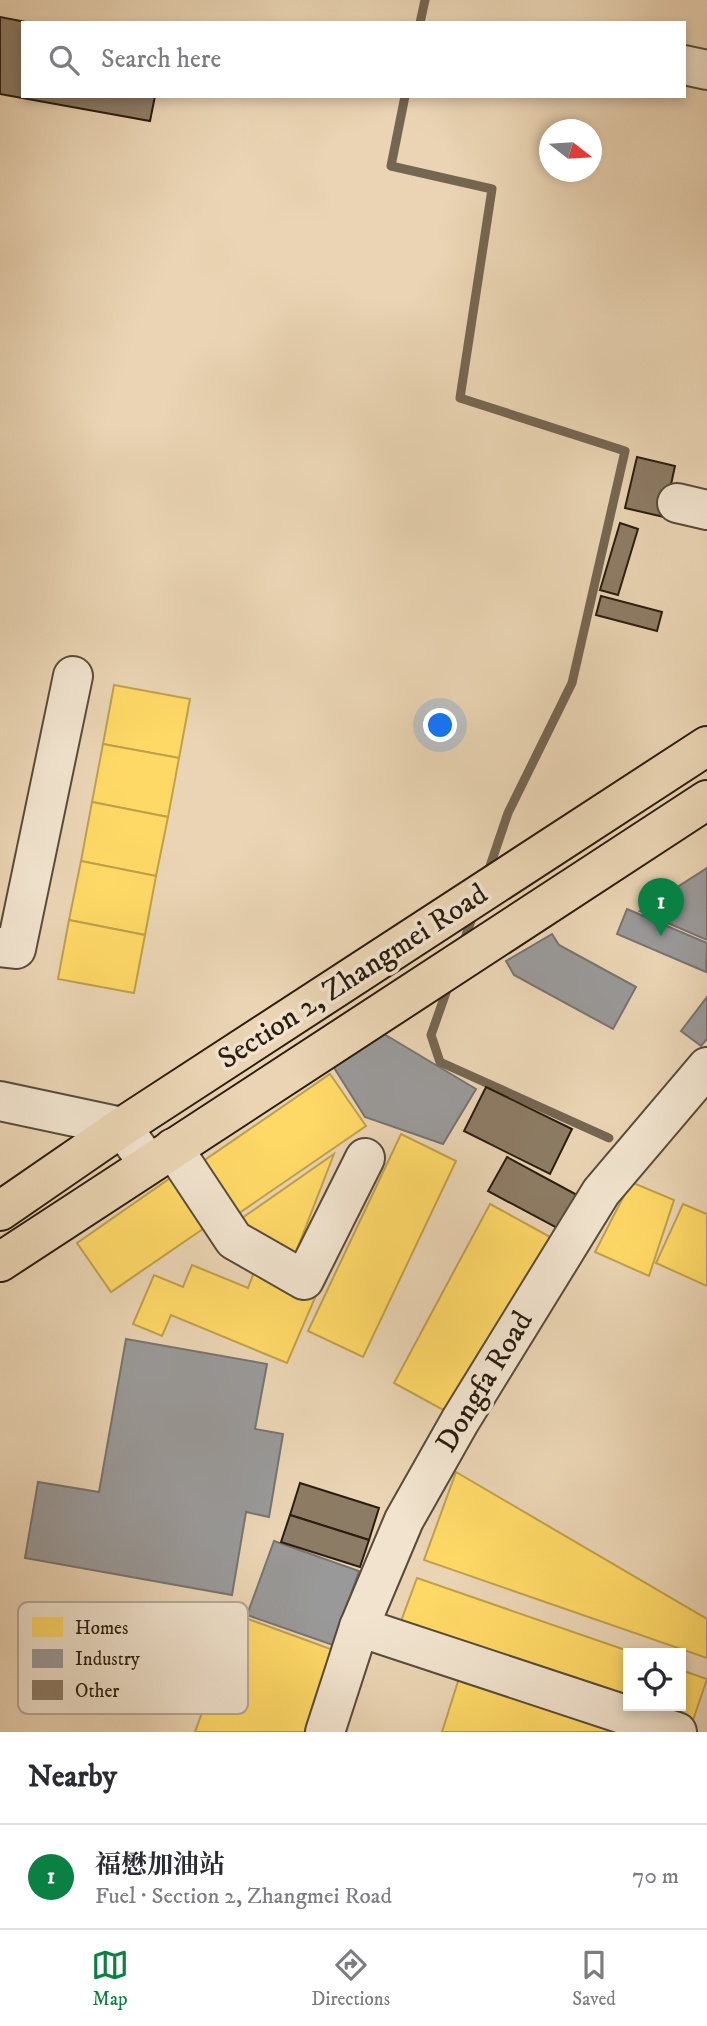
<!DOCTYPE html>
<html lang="en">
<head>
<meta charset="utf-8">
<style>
  body { margin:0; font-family:"IM FELL DW Pica","Noto Serif TC",serif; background:#f2f2f3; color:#2b2b33 }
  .controls { position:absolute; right:21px; bottom:21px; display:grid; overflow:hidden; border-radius:0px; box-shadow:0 4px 10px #0003 }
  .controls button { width:63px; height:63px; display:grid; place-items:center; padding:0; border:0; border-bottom:2px solid #e1e1e2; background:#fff; color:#2b2b33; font:35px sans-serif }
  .compass { position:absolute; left:539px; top:119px; width:63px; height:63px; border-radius:50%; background:#fff; box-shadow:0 4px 10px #0003; rotate:107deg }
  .you { position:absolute; left:441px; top:726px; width:24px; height:24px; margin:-18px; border:5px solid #fff; border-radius:50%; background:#1a73e8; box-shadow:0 0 0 10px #1a73e833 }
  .badge { display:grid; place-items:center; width:46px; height:46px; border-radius:50%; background:#0b8043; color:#fff; font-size:23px; font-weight:700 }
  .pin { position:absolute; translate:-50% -58px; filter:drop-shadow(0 2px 4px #0008) }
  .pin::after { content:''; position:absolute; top:37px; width:24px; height:21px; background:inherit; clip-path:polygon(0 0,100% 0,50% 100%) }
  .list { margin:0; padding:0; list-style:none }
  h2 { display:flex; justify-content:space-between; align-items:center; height:91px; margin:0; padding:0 28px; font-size:30px }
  h2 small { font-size:23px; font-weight:400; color:#7c7c81 }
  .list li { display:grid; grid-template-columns:46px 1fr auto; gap:21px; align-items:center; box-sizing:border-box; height:105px; padding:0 28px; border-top:2px solid #e1e1e2 }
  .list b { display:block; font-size:26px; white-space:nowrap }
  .list p { margin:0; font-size:23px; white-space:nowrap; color:#7c7c81 }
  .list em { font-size:23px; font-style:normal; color:#7c7c81 }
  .icon { flex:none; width:38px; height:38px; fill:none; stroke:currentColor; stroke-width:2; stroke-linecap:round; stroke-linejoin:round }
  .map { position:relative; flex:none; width:707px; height:1732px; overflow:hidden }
  .search { position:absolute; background:#fff; box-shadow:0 4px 10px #0003; left:21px; right:21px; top:21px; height:77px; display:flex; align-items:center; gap:18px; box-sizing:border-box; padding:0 24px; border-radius:0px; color:#7c7c81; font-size:26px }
  .sheet { height:196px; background:#fff }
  nav { display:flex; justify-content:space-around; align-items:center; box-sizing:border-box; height:98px; border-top:2px solid #e1e1e2; background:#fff; font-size:19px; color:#7c7c81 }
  nav a { display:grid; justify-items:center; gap:4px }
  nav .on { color:#0b8043 }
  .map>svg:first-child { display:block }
</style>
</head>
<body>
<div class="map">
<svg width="707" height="1732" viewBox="0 0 707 1732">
  <rect width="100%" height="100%" fill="#ead4b3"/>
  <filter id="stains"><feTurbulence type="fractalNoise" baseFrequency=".00286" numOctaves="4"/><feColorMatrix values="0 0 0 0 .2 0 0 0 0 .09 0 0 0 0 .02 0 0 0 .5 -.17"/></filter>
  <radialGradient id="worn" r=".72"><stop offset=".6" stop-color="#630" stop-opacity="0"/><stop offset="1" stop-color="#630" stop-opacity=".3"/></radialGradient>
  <g fill="#ffd966" stroke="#bfa14c" stroke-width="2">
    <path d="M114 685 190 699 179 758 103 744Z"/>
    <path d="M103 744 179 758 168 817 92 802Z"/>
    <path d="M92 802 168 817 156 876 81 861Z"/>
    <path d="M81 861 156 876 145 935 69 920Z"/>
    <path d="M69 920 145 935 134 993 58 979Z"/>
    <path d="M330 1074 366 1126 232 1218 196 1166Z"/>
    <path d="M401 1134 456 1161 363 1357 308 1331Z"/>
    <path d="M334 1154 294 1257 235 1223Z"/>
    <path d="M179 1172 213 1222 111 1292 77 1243Z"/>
    <path d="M631 1182 674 1200 649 1276 595 1252Z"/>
    <path d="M490 1204 552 1238 456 1417 394 1383Z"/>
    <path d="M683 1204 707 1214V1286L656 1263Z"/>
    <path d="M192 1265 248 1288 256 1267 317 1293 287 1363 171 1315 162 1336 133 1324 154 1275 183 1287Z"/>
    <path d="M456 1472 707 1619V1658L424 1560Z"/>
    <path d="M417 1578 634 1653H628V1706H681V1670L707 1679 690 1729 397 1632Z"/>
    <path d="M237 1615 336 1651 306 1732H195Z"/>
    <path d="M460 1675 635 1732H442Z"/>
  </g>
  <g fill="#999" stroke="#777470" stroke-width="2">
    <path d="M707 868V940L640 911Z"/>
    <path d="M627 909 707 943 706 972 617 934Z"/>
    <path d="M552 934 559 945 636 987 613 1029 514 975 506 961Z"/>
    <path d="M707 997V1039L701 1046 681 1031Z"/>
    <path d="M384 1034 476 1089 443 1144 365 1117 333 1066Z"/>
    <path d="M126 1339 267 1364 255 1429 283 1434 269 1517 246 1512 232 1595 25 1558 38 1482 99 1492Z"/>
    <path d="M274 1541 359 1571 333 1645 247 1615Z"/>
  </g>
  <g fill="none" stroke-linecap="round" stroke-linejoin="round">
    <g stroke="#756651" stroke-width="9">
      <path d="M420 23 425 0"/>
      <path d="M405 96 391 166 492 189 460 398 625 451 572 683 508 813 487 875"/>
      <path d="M463 944 473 915"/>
      <path d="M449 984 431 1035 440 1062 609 1138"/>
    </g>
  </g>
  <g fill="#8d7c65" stroke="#291d10" stroke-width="2">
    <path d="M0 17 31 23H23V96H155L150 121 0 94Z"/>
    <path d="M637 457 675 466 664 517 625 508Z"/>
    <path d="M620 523 638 529 618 595 600 590Z"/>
    <path d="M601 596 662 612 657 631 596 615Z"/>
    <path d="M486 1087 572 1129 550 1174 464 1131Z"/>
    <path d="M507 1157 577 1195 559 1229 488 1191Z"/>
    <path d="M300 1483 379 1508 369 1540 290 1515Z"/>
    <path d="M290 1515 369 1540 360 1567 281 1542Z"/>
  </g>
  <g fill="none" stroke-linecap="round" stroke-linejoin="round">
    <g stroke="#594b39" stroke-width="42">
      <g id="minor">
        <path d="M684 65 707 70"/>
        <path d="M677 503 707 510"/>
        <path d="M0 947 16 949 73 676"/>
        <path d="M0 1101 122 1127 148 1163"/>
        <path d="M173 1148 234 1240 304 1280 365 1158"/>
        <path d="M359 1627 677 1732"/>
        <path d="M325 1732 359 1627 404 1520 460 1421 601 1192 707 1067"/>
      </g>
    </g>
    <g stroke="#291d10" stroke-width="42">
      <g id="major">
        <path d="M0 1211 122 1127 707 746"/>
        <path d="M0 1262 707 800"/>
      </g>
    </g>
    <use href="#minor" stroke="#f1e3ce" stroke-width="38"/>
    <use href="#major" stroke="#ead4b3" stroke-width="38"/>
  </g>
  <g text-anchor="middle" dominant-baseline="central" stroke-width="7" stroke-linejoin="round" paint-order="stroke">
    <g font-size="30" fill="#291d10" stroke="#f1e3ce">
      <text transform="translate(353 977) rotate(-33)">Section 2, Zhangmei Road</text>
      <text transform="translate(485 1382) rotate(-59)">Dongfa Road</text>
    </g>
  </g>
  <rect x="18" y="1602" width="230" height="112" rx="10" fill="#f1e3ce" stroke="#b5a895" stroke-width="2"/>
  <rect x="32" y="1617" width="31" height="20" fill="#ffd966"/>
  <rect x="32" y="1649" width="31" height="19" fill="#999"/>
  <rect x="32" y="1680" width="31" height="20" fill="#8d7c65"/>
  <g font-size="19" fill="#291d10">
    <text x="75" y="1634">Homes</text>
    <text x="75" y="1665">Industry</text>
    <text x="75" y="1697">Other</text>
  </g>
  <rect width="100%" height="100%" filter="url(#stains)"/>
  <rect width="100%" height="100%" fill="url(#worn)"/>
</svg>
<div class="controls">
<button><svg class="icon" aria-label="locate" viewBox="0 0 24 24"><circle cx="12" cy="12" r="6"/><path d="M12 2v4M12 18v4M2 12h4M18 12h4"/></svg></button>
</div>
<svg class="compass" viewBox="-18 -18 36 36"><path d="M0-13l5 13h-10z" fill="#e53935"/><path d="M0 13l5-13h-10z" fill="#7c7c81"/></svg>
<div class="you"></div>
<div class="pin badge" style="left:661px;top:936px">1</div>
<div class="search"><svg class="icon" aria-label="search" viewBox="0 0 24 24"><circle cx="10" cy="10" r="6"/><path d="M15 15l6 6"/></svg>Search here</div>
</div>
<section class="sheet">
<h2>Nearby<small></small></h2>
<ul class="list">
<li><span class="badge">1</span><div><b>福懋加油站</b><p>Fuel · Section 2, Zhangmei Road</p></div><em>70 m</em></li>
</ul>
</section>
<nav>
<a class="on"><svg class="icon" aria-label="map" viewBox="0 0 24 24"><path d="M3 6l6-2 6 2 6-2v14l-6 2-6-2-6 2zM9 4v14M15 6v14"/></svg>Map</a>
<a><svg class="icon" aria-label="directions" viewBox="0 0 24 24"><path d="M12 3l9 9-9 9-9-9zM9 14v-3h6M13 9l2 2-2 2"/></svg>Directions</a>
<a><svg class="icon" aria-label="saved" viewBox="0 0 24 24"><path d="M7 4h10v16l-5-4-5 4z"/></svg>Saved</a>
</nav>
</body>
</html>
